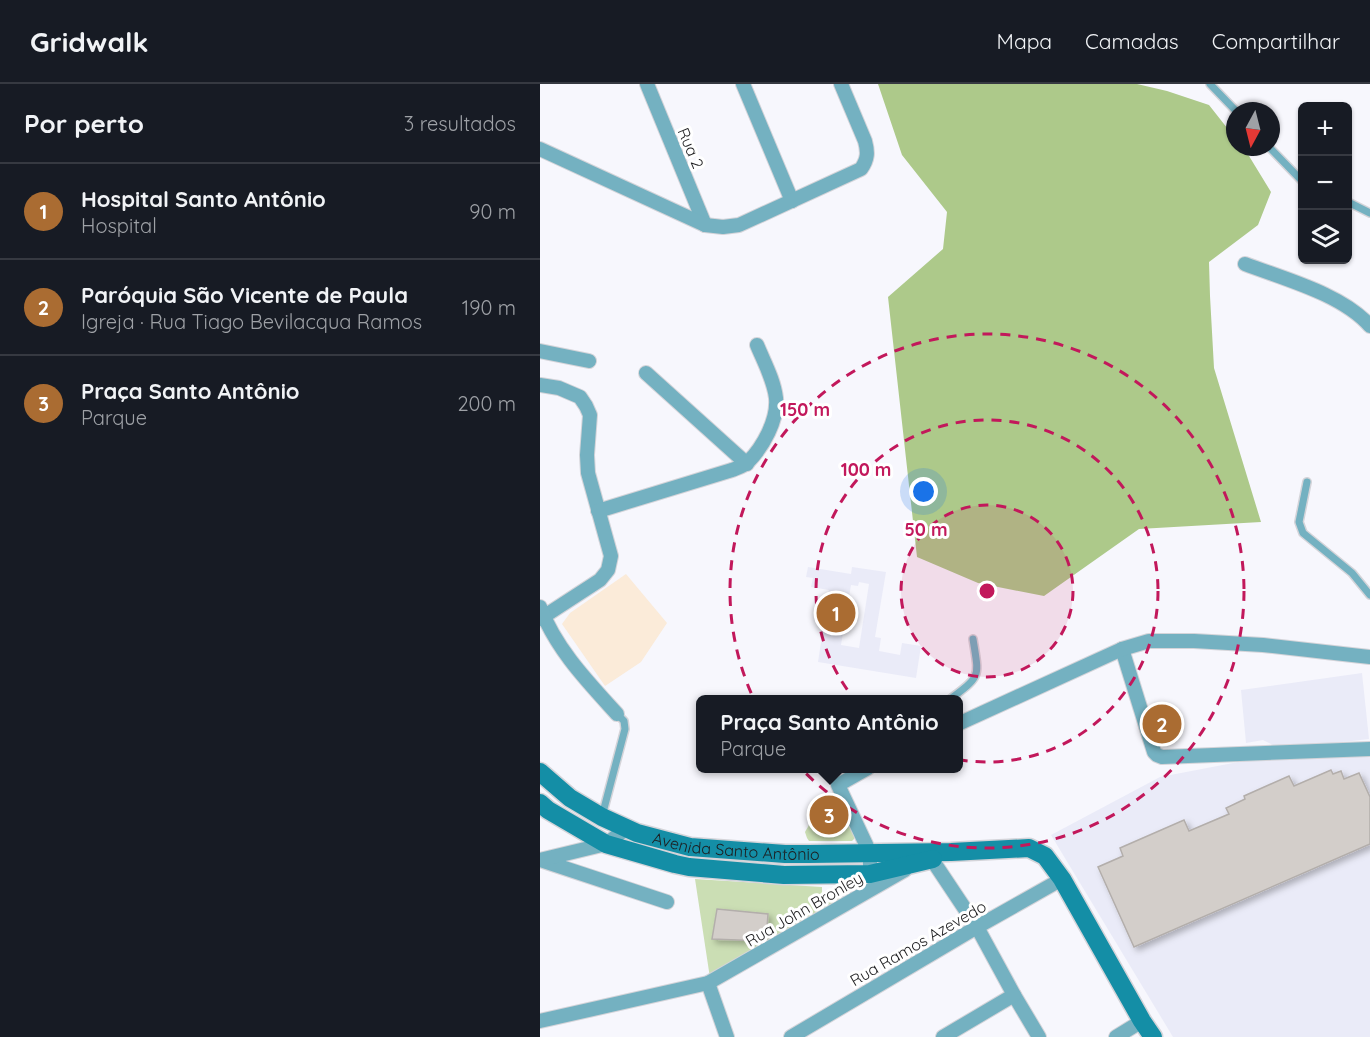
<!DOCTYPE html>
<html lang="pt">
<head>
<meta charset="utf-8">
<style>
  body { margin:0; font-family:Quicksand,sans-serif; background:#20242c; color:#f1f3f6 }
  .controls { position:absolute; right:18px; top:18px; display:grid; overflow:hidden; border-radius:9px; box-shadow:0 2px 4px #0004 }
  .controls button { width:54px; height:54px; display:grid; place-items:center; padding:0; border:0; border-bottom:2px solid #363941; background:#171b24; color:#f1f3f6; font:30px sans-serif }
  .compass { position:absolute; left:686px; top:18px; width:54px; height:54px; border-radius:50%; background:#171b24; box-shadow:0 2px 4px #0004; rotate:187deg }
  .you { position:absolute; left:384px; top:408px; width:21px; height:21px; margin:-15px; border:4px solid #fff; border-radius:50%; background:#1a73e8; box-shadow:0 0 0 9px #1a73e833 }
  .badge { display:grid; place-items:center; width:39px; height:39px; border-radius:50%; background:#aa6c32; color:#fff; font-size:20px; font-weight:700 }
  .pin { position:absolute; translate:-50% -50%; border:3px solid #fff; box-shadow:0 2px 6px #0006 }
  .popup { position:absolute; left:156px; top:611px; width:267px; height:78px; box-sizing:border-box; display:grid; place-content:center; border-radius:9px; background:#171b24; filter:drop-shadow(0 2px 4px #0005); font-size:20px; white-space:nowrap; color:#9ea1a6 }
  .popup b { font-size:22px; color:#f1f3f6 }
  .popup::after { content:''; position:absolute; left:50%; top:100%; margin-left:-12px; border:12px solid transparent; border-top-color:#171b24 }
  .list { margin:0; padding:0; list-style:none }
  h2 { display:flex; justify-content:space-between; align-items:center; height:78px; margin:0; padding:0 24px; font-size:26px }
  h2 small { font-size:20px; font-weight:400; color:#9ea1a6 }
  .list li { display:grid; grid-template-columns:39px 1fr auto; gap:18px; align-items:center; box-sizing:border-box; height:96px; padding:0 24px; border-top:2px solid #363941 }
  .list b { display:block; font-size:22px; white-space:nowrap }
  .list p { margin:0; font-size:20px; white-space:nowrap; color:#9ea1a6 }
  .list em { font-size:20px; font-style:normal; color:#9ea1a6 }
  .icon { flex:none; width:33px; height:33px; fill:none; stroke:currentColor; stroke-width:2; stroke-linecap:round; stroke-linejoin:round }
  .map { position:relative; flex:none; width:830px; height:953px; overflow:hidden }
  header { display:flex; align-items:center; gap:36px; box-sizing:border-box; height:84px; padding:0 30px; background:#171b24; border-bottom:2px solid #363941 }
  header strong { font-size:28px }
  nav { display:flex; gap:33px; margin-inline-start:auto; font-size:21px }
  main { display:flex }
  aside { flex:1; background:#171b24 }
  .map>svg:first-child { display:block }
</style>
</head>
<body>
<header>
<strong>Gridwalk</strong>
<nav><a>Mapa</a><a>Camadas</a><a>Compartilhar</a></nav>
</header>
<main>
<aside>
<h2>Por perto<small>3 resultados</small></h2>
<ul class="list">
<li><span class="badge">1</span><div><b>Hospital Santo Antônio</b><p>Hospital</p></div><em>90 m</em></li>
<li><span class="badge">2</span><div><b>Paróquia São Vicente de Paula</b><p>Igreja · Rua Tiago Bevilacqua Ramos</p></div><em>190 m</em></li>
<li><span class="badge">3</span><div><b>Praça Santo Antônio</b><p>Parque</p></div><em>200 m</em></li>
</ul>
</aside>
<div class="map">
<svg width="830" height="953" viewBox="0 0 830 953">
  <defs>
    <filter id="shadow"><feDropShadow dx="3.5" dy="3.5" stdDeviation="3" flood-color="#0004"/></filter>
  </defs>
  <rect width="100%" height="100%" fill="#f7f7fd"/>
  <g fill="#eaebf8" fill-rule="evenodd">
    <path d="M268 483 311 490 312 483 346 488 335 553 341 554 339 567 360 571 362 559 381 562 376 594 278 578 289 506 271 503 273 494 266 493ZM319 498 329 500 319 564 301 561 311 501 318 502Z"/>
    <path d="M822 589 829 655 741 665 723 656 706 659 701 606Z"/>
    <path d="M830 671V953H633L511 751 620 693 714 675Z"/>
  </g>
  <path fill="#fbebd9" d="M86 490 127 539 101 578 65 602 22 540 30 529Z"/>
  <g fill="#cbdeb4">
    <path d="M291 712 293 714 314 750V755L312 757H269L267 754 265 748 285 713Z"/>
    <path d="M155 795 282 803V810L300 811V820L170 894Z"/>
  </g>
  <path fill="#adc98a" d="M338 0H597L627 7 669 21 695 54V63H702L709 72 731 108 718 141 669 178 670 212 674 284 721 438 599 445 504 512 438 499 377 473 348 213 403 165 407 128 362 71Z"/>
  <g fill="#d3ceca" stroke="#b3aeab" stroke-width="1.5" filter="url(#shadow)">
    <path d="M620 628 627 629 629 651 619 653 616 644 615 629Z"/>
    <path d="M791 686 793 690 801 687 804 695 819 689 830 713V760L594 863 558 783 583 772 580 764 644 736 649 747 689 730 686 724 705 715 704 712 749 692 754 702Z"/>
    <path d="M177 825 228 830 226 856 223 857 172 855Z"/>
  </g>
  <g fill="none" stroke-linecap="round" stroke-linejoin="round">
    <g stroke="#d4d4d9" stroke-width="10">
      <g id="lane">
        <path d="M670 0 696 27"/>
        <path d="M729 63 762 97"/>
        <path d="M808 118 830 129"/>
        <path d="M767 398 759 438 763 449 812 489 830 511"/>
        <path d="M409 616C442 591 439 594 433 555"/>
        <path d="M62 732 85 645 84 637 77 630"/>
      </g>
    </g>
    <g stroke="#d4d4d9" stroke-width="16">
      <g id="street">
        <path d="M107 0 165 141"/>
        <path d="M203 0 252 117"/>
        <path d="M0 65 165 141 183 143 199 141 321 85C328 75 328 68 325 57L301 0"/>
        <path d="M705 180C744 195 802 210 830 242"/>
        <path d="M0 267 49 277"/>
        <path d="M106 289 207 380"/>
        <path d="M0 301 19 304 40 313 46 322 50 331 47 371 48 389 71 472 68 486 60 496 0 535"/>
        <path d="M58 427 192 386C197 384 204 382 208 378 223 363 238 336 236 314 234 296 224 278 217 261"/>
        <path d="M0 523C16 565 47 597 77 630"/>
        <path d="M582 565 614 668 617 671 622 673 830 665"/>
        <path d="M418 640 582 565 609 557H654L723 561 830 573"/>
        <path d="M328 684 298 701 330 769V790"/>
        <path d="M387 768 437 843 474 911 499 953"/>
        <path d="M0 776 127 818"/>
        <path d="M0 776 66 760 87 744"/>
        <path d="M168 899 187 953"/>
        <path d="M0 937 168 899 365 786"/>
        <path d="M251 953 437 843 522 795"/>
        <path d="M403 953 474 911"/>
        <path d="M576 953 602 937"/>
      </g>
    </g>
    <g stroke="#d4d4d9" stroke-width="21">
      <g id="secondary">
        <path id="s1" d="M0 688 30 714 62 733 97 749 150 763 245 770H269L411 768 489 764 505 772 522 795 602 937 613 953"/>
        <path d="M0 719 8 726 66 760 135 780 149 783 244 791 330 790 393 775"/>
      </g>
    </g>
    <use href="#lane" stroke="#74b1c1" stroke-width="7"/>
    <use href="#street" stroke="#74b1c1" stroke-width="14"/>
    <use href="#secondary" stroke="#148ea6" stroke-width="18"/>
  </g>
  <circle cx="447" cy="507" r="86" fill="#c2185b" fill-opacity=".12"/>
  <g fill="none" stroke="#c2185b" stroke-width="3" stroke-dasharray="10 8">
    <circle cx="447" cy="507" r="86"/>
    <circle cx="447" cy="507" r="171"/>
    <circle cx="447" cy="507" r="257"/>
  </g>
  <g text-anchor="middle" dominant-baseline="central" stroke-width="6" stroke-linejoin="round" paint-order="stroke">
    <g font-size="16" fill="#1d1d1f" stroke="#fff">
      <text transform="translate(151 64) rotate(67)">Rua 2</text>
      <text stroke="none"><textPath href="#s1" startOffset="216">Avenida Santo Antônio</textPath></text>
      <text transform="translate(264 825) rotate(-30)">Rua John Bronley</text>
      <text transform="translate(378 859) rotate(-30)">Rua Ramos Azevedo</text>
    </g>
  </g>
  <circle cx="447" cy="507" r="9" fill="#c2185b" stroke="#fff" stroke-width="3"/>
  <g font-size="18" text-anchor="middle" font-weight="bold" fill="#c2185b" stroke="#fff" stroke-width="6" stroke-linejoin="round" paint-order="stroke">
    <text x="265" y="332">150 m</text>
    <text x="326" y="392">100 m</text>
    <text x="386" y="452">50 m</text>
  </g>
</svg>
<div class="controls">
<button>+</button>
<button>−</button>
<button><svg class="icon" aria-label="layers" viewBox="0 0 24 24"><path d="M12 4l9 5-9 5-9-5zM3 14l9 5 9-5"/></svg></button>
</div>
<svg class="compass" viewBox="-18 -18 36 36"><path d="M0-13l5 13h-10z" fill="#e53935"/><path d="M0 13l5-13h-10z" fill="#9ea1a6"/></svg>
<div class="you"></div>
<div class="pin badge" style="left:296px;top:529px">1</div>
<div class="pin badge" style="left:622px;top:640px">2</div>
<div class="pin badge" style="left:289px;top:731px">3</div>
<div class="popup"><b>Praça Santo Antônio</b>Parque</div>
</div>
</main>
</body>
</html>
